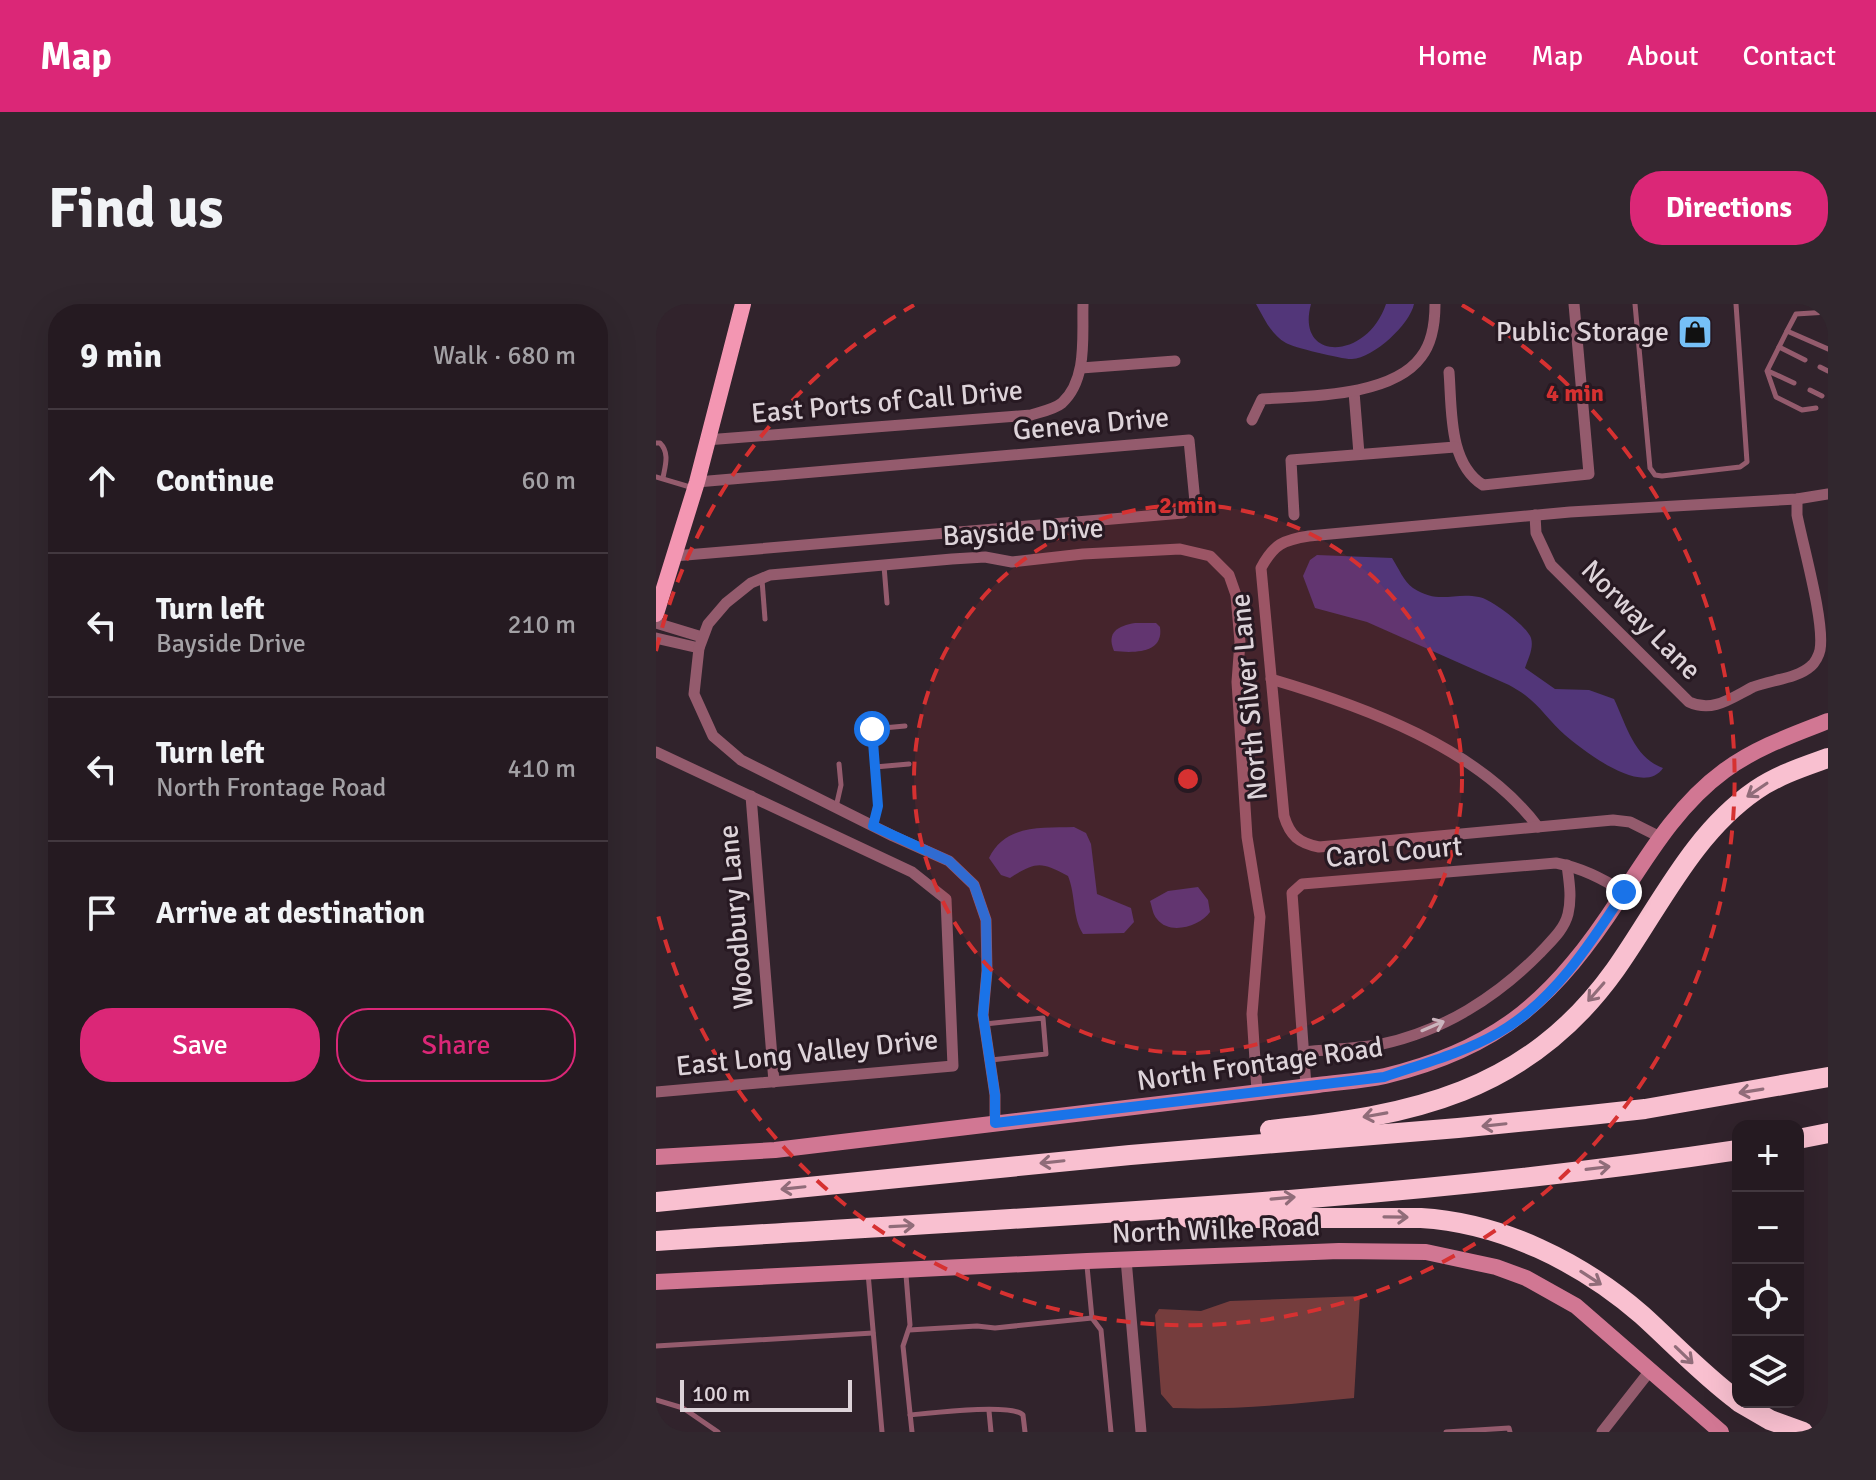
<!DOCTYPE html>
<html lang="en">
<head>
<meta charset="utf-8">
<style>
  body { margin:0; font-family:Signika,sans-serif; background:#31272e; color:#f1f3f6 }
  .controls { position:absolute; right:24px; bottom:24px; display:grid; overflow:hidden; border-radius:16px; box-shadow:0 8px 32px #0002 }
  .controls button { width:72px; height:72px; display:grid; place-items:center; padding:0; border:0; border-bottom:2px solid #42383f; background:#251a21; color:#f1f3f6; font:40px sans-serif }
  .scale { position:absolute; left:24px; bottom:20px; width:172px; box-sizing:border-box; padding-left:8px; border:4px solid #ddd3d9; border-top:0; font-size:22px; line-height:28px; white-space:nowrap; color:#ddd3d9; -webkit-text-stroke:6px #271922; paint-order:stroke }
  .stop { position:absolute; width:24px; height:24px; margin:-18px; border:6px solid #1a73e8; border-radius:50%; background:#fff }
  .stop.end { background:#1a73e8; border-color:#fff; box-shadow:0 2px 8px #0008 }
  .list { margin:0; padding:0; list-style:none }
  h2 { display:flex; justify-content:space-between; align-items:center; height:104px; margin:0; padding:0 32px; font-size:34px }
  h2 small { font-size:26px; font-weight:400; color:#a3a1a5 }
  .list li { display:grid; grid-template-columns:52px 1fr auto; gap:24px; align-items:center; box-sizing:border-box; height:144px; padding:0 32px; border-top:2px solid #42383f }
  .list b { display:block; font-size:30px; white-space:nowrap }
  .list p { margin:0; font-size:26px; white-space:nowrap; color:#a3a1a5 }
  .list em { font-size:26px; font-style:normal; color:#a3a1a5 }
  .actions { display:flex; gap:16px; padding:24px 32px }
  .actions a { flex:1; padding:18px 0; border:2px solid #db2777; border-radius:32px; text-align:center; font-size:28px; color:#db2777 }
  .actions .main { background:#db2777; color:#fff }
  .icon { flex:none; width:44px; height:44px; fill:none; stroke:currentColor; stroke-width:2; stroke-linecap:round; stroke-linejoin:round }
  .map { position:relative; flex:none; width:1172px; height:1128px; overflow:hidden; border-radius:32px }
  header { display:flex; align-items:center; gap:48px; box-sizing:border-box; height:112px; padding:0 40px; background:#db2777; color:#fff }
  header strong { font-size:38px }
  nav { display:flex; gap:44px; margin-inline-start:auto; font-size:28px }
  .intro { display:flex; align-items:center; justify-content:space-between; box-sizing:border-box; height:192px; padding:0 48px }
  h1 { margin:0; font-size:56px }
  .button { padding:20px 36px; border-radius:32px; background:#db2777; color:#fff; font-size:28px; font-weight:700 }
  main { display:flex; gap:48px; padding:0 48px }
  aside { flex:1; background:#251a21; border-radius:32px; box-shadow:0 8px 32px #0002 }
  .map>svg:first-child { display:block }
</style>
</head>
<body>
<header>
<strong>Map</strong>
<nav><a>Home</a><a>Map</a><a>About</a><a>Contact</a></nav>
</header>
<div class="intro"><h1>Find us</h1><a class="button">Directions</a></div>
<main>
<aside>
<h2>9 min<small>Walk · 680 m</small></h2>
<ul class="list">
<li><svg class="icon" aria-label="ahead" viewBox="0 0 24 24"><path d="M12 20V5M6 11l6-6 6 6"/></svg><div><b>Continue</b></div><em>60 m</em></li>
<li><svg class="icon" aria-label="left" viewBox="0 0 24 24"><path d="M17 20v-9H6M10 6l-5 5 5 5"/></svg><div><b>Turn left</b><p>Bayside Drive</p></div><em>210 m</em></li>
<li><svg class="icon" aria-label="left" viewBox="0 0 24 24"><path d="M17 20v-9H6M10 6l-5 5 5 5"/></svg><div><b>Turn left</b><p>North Frontage Road</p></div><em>410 m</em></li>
<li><svg class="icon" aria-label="arrive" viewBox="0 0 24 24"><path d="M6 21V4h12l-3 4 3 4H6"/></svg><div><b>Arrive at destination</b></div></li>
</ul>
<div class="actions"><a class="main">Save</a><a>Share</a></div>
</aside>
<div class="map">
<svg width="1172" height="1128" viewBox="0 0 1172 1128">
  <rect width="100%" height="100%" fill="#31232c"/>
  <path fill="#753d3d" d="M704 992 698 1094C638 1100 578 1106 517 1104L505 1090 499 1011 503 1005 545 1007 574 997Z"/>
  <g fill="#523679">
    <path d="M600 0H655C639 58 711 57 730 0H758C754 20 718 54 696 55 689 56 636 43 630 39 615 31 608 14 600 0Z"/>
    <path d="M661 251 736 254C742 263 748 278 757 284 783 301 797 288 823 293 835 295 871 322 875 334 878 344 872 355 869 364L899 385 933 386 958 395C970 420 978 454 1007 464 987 494 927 446 909 431 895 419 884 402 869 391 864 387 858 384 853 381L711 318 659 304 647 272 654 256Z"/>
    <path d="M479 319H500L504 323C508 350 477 349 458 347 450 328 462 322 479 319Z"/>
    <path d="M418 523 430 529 435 540 441 590 475 604 478 618 468 629 427 630C416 612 420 592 412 572 385 558 381 557 354 574L345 571 333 554C349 520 386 524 418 523Z"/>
    <path d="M542 583 552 596 554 608C544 622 514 632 501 615 497 611 496 603 494 597L512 587Z"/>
  </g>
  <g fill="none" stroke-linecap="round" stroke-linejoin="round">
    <g stroke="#945b6d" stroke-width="5">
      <path d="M979 0 994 164 999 171 1006 172 1084 163 1091 158 1080 0"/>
      <path d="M1131 27 1140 10 1172 8"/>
      <path d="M1123 43 1149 56"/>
      <path d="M1164 63 1172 67"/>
      <path d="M1112 67 1138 79"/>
      <path d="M1154 86 1166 92"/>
      <path d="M1160 104 1146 106 1120 93 1111 67 1131 27 1172 45"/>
      <path d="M0 139H4C14 149 9 162 7 174"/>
      <path d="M0 173 34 183"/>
      <path d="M228 262 231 299"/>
      <path d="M106 276 109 315"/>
      <path d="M219 463 253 460"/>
      <path d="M180 503 185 481 183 460"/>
      <path d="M218 521 222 502 216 425 249 422"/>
      <path d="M329 720 387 714 390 750 335 756"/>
      <path d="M431 962 436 1014 445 1026 455 1128"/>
      <path d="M212 969 226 1128"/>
      <path d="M250 971 254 1021 247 1042 256 1128"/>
      <path d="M253 1026 321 1022 339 1024 436 1014"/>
      <path d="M0 1042 217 1029"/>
      <path d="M0 1096 27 1104 62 1128"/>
      <path d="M333 1107 335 1128"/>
      <path d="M254 1111C275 1109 356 1099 367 1111L369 1128"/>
      <path d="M790 1128 853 1124 854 1128"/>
    </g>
    <g stroke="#945b6d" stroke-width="11">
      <path d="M425 64 519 57"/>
      <path d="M793 68C796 105 792 159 827 181L933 170 918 0"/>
      <path d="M698 88 703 150"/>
      <path d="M596 116 606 95C651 92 736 93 765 53 777 38 779 18 779 0"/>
      <path d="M50 136 375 111C385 108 399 105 406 99 432 75 426 32 427 0"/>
      <path d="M638 211 635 156 799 143"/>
      <path d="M879 211 880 229 895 261 1033 398C1057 409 1075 394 1097 383 1114 376 1141 375 1155 362 1159 359 1163 351 1164 346 1169 319 1147 242 1141 211V195"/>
      <path d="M18 252 527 209 539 198 533 136 41 178"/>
      <path d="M0 319 46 333"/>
      <path d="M0 334 43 344"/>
      <path d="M615 375C707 402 823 444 882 523"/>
      <path d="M0 448 256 568 290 595 297 762 0 788"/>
      <path d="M95 492 118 778"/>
      <path d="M1004 533 974 518 957 516 663 543C643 539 634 532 628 512L605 264C618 240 627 236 653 232L914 208 1141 195 1172 190"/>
      <path d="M647 748C673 745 701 745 726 740 787 727 841 693 884 649 895 637 908 626 912 610 916 593 913 577 911 561"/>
      <path d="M650 782 636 589 646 580 900 559C926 564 945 574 968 588"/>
      <path d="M339 819V791L327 711 331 667 330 616 318 581 293 557 237 532 85 456 57 432 38 390 43 344 52 320 70 299 95 279 114 271 296 255 329 253 356 258 427 250 524 245 554 252 573 271 580 291 584 338 581 378 591 533 604 613 596 710 601 787"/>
      <path d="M470 955 485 1128"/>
      <path d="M946 1128 993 1068"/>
    </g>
    <g stroke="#d17793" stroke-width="16">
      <path d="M0 853 119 846 662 781C684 778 707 777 729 772 846 744 900 692 964 594 994 548 1023 500 1068 467 1099 444 1136 431 1172 417"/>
      <path d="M0 978 431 957 683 947 770 948 840 963 870 974 920 1002 1065 1128"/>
    </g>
    <path stroke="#f396b2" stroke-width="16" d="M0 310 41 178 87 0"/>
    <g stroke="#f9c0d0" stroke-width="20">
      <path d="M614 826C755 812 871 789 959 666 1003 604 1036 530 1100 486 1122 471 1147 463 1172 454"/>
      <path d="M1142 835 1172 829"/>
      <path d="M0 898 474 851 802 824 934 811 989 805 1172 773"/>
      <path d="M532 914H765C846 919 925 958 986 1011 1018 1040 1047 1071 1082 1097"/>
      <path d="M0 937C361 913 724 900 1082 846"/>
      <path d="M1083 1098 1114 1116 1147 1128"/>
    </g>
  </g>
  <defs><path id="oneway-shaft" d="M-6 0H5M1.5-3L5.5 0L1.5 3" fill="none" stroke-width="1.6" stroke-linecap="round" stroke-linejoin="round" transform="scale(2)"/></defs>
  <g stroke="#906c79">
    <use href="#oneway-shaft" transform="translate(1101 486) rotate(146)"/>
    <use href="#oneway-shaft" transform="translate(940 688) rotate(131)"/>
    <use href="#oneway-shaft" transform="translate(1095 787) rotate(171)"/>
    <use href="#oneway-shaft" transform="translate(719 811) rotate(170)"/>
    <use href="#oneway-shaft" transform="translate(838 821) rotate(174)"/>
    <use href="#oneway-shaft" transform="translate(396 858) rotate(174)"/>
    <use href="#oneway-shaft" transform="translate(942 864) rotate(-7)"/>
    <use href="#oneway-shaft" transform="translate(137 884) rotate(174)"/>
    <use href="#oneway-shaft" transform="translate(627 894) rotate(-5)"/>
    <use href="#oneway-shaft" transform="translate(740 913) rotate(1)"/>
    <use href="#oneway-shaft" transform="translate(246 922) rotate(-3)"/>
    <use href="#oneway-shaft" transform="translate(935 974) rotate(33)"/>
    <use href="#oneway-shaft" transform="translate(1028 1051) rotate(44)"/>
  </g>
  <use stroke="#cbb5be" href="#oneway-shaft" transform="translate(777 722) rotate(-23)"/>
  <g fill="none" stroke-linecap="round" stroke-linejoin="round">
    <path stroke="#1a73e8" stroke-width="10" d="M216 425 222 502 217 522 293 557 318 581 330 616 331 667 327 711 339 791V819L728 773C766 760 807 749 842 729 897 698 935 639 968 588"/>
  </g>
  <circle cx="532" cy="475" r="274" fill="#d63131" fill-opacity=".12"/>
  <g fill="none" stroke="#d63131" stroke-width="4" stroke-dasharray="14 10">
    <circle cx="532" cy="475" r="274"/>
    <path d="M0 347A547 547 0 0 1 258 1M806 1A547 547 0 1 1 0 603"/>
  </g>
  <defs>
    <g id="shop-square" transform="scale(1.8)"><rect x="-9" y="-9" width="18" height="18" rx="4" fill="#76c0f7" stroke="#271922"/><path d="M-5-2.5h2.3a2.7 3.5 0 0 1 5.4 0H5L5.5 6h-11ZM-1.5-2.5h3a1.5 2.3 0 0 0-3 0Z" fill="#111"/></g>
  </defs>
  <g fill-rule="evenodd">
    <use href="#shop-square" x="1039" y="28"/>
  </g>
  <g text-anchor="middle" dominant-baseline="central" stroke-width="6" stroke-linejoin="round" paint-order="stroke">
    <g font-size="28" fill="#ddd3d9" stroke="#271922" text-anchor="end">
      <text x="1013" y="28">Public Storage</text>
    </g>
    <g font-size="28" fill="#ddd3d9" stroke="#271922">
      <text transform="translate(231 98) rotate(-5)">East Ports of Call Drive</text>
      <text transform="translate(435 120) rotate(-5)">Geneva Drive</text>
      <text transform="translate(367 228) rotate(-3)">Bayside Drive</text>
      <text transform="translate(985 316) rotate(45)">Norway Lane</text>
      <text transform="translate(593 393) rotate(-95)">North Silver Lane</text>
      <text transform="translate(738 548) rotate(-5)">Carol Court</text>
      <text transform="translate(80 613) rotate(-95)">Woodbury Lane</text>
      <text transform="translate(151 749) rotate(-6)">East Long Valley Drive</text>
      <text transform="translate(604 760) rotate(-8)">North Frontage Road</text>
      <text transform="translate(560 926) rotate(-2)">North Wilke Road</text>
    </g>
  </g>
  <circle cx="532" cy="475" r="12" fill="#d63131" stroke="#271922" stroke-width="4"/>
  <g font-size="24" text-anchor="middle" font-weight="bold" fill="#d63131" stroke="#271922" stroke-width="6" stroke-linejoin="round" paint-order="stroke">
    <text x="919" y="97">4 min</text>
    <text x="532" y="209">2 min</text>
  </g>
</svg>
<div class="controls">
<button>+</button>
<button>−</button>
<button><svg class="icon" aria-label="locate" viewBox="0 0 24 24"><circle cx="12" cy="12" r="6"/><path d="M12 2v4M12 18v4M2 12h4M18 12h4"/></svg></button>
<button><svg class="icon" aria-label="layers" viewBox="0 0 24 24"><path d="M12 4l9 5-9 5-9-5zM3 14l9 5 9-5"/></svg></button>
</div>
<div class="scale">100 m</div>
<div class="stop" style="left:216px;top:425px"></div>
<div class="stop end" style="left:968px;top:588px"></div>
</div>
</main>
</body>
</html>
